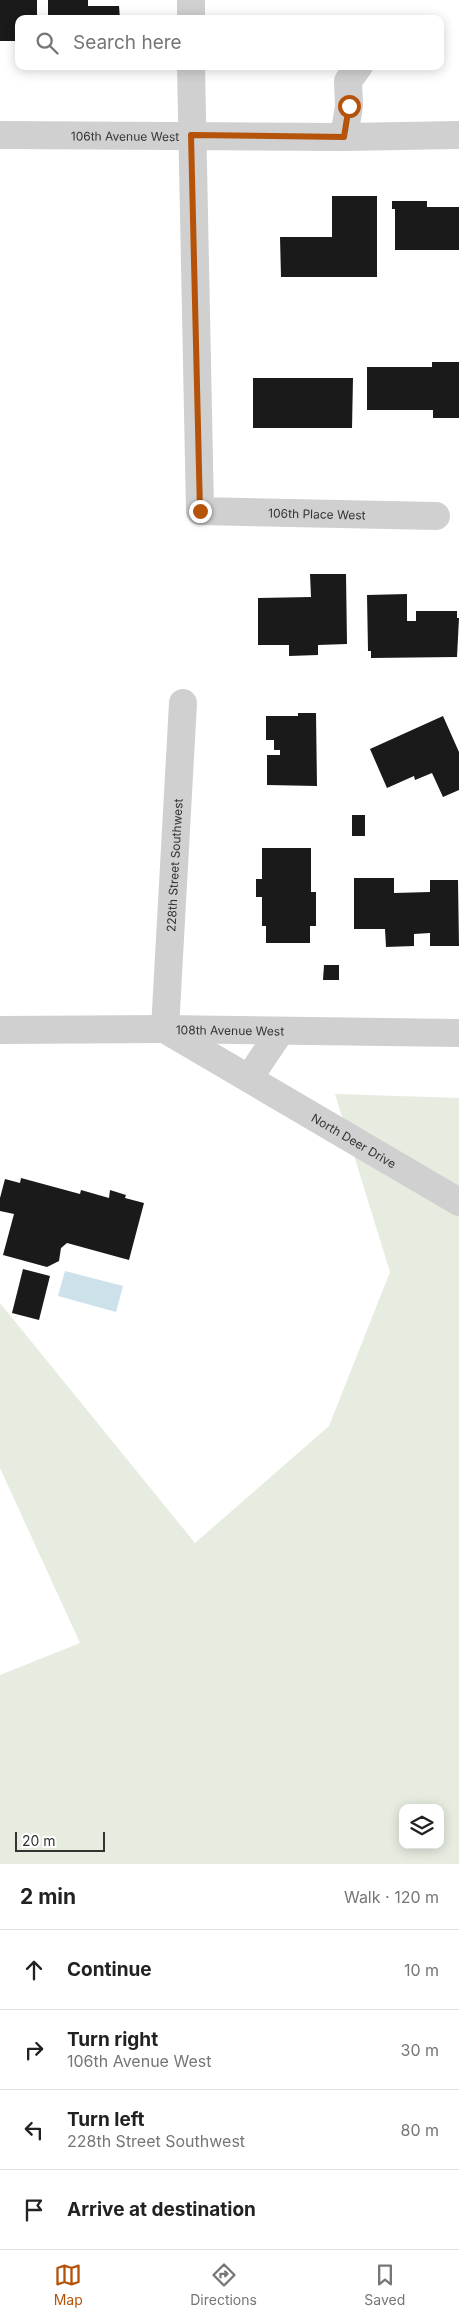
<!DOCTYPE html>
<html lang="en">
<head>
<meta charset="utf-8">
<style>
  body { margin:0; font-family:Inter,sans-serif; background:#f6f6f6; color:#222 }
  .controls { position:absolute; right:15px; bottom:15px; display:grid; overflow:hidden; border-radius:10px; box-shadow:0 2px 12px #0003 }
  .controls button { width:45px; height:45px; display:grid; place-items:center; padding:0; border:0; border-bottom:1px solid #e0e0e0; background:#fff; color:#222; font:25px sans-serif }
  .scale { position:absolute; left:15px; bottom:12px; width:90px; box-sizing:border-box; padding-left:5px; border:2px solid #333; border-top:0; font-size:14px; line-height:18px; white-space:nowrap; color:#333; -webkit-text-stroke:4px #fff; paint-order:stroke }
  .stop { position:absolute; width:15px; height:15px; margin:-11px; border:4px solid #b45309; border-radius:50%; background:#fff }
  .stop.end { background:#b45309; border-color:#fff; box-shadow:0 1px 5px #0008 }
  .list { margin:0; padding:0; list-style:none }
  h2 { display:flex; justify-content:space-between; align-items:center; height:65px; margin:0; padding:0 20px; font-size:21px }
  h2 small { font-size:16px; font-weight:400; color:#767676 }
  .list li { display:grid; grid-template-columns:32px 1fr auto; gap:15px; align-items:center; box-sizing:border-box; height:80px; padding:0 20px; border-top:1px solid #e0e0e0 }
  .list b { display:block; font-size:19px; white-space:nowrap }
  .list p { margin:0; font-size:16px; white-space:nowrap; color:#767676 }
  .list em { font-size:16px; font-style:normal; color:#767676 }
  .icon { flex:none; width:28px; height:28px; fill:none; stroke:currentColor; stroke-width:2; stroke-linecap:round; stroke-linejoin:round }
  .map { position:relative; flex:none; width:459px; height:1864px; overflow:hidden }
  .search { position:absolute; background:#fff; box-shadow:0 2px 12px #0003; left:15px; right:15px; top:15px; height:55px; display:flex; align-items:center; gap:12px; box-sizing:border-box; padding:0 18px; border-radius:10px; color:#767676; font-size:19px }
  .sheet { height:385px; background:#fff }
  nav { display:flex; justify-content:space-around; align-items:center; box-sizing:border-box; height:70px; border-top:1px solid #e0e0e0; background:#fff; font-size:14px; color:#767676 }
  nav a { display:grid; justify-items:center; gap:2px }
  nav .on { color:#b45309 }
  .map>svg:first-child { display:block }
</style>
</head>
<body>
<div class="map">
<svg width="459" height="1864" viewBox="0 0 459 1864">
  <rect width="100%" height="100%" fill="#fff"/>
  <path fill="#e6ecdf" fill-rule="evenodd" d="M335 1094 459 1098V1864H0V1675L80 1643 0 1468V1303L195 1543 329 1426 390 1272ZM403 1808H440V1845H403Z"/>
  <path fill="#cde1eb" d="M65 1271 123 1286 116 1312 58 1296Z"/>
  <g fill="#1a1a1a">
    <path d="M0 0H37V19H19V41H0Z"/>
    <path d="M48 0H88V6H119L120 19H48Z"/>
    <path d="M332 196H377V277H281L280 237H332Z"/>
    <path d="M392 201H427V207H459V250H395V209H392Z"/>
    <path d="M432 362H459V418H433V410H367V367H432Z"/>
    <path d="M253 378H353L352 428H253Z"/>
    <path d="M310 574H346L347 644 318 645V655L289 656V645H258V598L311 597Z"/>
    <path d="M407 594V621H416V611H457V618H459L457 657 371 658V651H368L367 595Z"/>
    <path d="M298 713H316L317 786 267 785V755H280V750H274V740H266V716H298Z"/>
    <path d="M443 716 459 752V790L443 797 432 773 415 780 414 776 387 788 370 749Z"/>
    <rect x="352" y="815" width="13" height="21"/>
    <path d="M262 848H311V892H316V926H310V943H266V926H262V897H256V879H262Z"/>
    <path d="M354 878H394V893L430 892V880H458L459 946H430V933L414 934V946L386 947 385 929H354Z"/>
    <path d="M324 965H339V980H323Z"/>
    <path d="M21 1178 80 1194 81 1190 109 1198 110 1190 126 1195 125 1198 144 1203 129 1260 67 1243 61 1248 59 1261 47 1267 3 1255 14 1214 0 1211V1198L5 1179 20 1183Z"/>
    <path d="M23 1269 50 1276 39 1320 12 1313Z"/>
  </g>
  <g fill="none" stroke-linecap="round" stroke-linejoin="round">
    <g stroke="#d0d0d0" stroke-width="28">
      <path d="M191 0V19"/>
      <path id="s1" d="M191 66 200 511 436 516"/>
      <path id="s2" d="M0 135 344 137 459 135"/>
      <path d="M344 137 349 106 348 81 359 66"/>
      <path id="s3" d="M165 1029 183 703"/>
      <path id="s4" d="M0 1030 165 1029 459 1033"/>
      <path id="s5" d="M166 1030 459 1202"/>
      <path d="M249 1078 280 1032"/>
    </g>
  </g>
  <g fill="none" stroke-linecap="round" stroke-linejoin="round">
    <path stroke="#b45309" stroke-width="6" d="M200 511 191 135 344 137 349 106"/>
  </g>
  <g text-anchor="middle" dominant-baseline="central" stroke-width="5" stroke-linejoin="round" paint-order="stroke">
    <g font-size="12" fill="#333" stroke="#fff">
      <text stroke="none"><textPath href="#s2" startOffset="125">106th Avenue West</textPath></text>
      <text stroke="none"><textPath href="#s1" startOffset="562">106th Place West</textPath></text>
      <text stroke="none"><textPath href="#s3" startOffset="164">228th Street Southwest</textPath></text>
      <text stroke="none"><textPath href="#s4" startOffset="230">108th Avenue West</textPath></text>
      <text stroke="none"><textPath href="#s5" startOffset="218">North Deer Drive</textPath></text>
    </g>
  </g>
</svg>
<div class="controls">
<button><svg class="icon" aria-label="layers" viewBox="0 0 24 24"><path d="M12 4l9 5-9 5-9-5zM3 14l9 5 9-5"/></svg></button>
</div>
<div class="scale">20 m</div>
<div class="stop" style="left:349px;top:106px"></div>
<div class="stop end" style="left:200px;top:511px"></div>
<div class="search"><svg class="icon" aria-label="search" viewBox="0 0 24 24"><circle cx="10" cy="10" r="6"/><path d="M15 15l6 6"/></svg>Search here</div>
</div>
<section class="sheet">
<h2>2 min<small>Walk · 120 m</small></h2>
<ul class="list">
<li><svg class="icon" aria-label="ahead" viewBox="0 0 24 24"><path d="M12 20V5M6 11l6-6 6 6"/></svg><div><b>Continue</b></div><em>10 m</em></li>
<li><svg class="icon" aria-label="right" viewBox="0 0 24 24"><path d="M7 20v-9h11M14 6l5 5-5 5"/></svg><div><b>Turn right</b><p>106th Avenue West</p></div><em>30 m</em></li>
<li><svg class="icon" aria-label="left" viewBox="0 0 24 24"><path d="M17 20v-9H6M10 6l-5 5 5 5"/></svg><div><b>Turn left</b><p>228th Street Southwest</p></div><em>80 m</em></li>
<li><svg class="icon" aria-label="arrive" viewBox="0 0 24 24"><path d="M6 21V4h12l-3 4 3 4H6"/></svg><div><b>Arrive at destination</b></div></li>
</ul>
</section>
<nav>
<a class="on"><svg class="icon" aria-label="map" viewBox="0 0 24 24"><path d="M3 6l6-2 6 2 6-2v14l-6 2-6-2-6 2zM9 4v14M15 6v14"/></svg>Map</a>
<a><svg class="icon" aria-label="directions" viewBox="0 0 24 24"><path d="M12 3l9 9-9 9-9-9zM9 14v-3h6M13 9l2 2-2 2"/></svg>Directions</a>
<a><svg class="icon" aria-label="saved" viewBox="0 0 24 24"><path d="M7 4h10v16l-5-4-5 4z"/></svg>Saved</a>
</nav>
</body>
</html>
